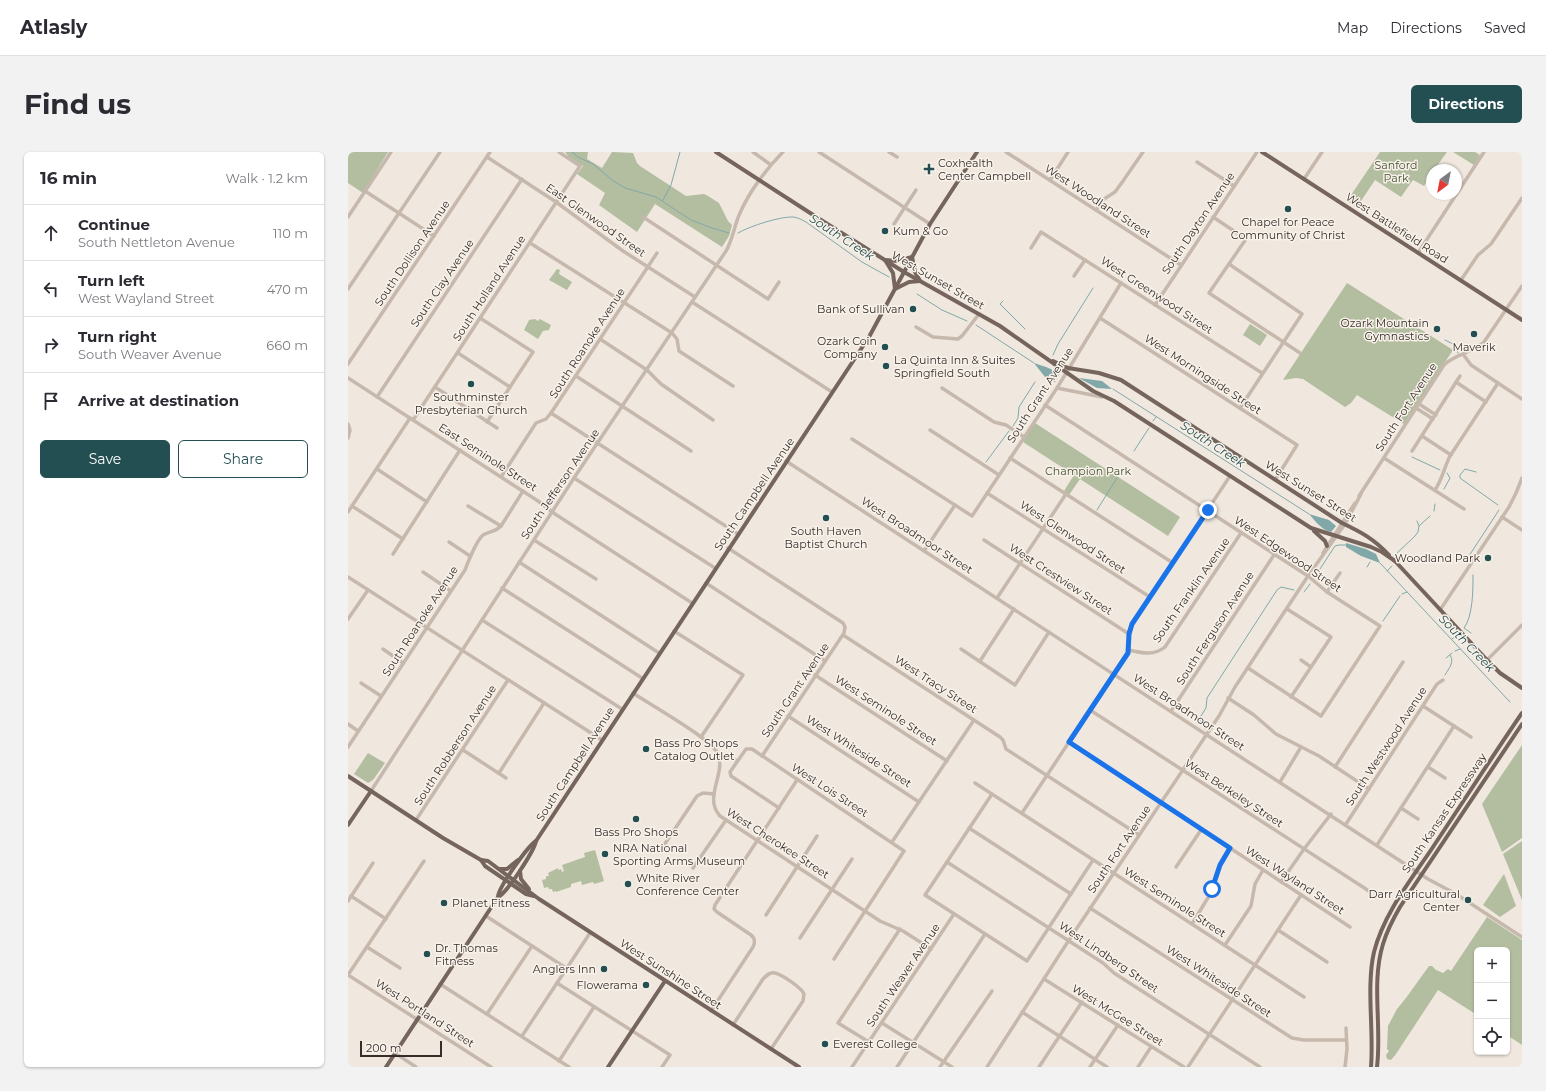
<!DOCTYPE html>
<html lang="en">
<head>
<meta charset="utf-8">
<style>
  body { margin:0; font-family:Montserrat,sans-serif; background:#f2f2f3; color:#2b2b33 }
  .controls { position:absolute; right:12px; bottom:12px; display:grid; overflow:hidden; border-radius:6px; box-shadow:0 1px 3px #0004 }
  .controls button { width:36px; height:36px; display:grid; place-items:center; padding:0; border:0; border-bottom:1px solid #e1e1e2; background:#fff; color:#2b2b33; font:20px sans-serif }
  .compass { position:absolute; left:1078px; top:12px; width:36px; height:36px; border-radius:50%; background:#fff; box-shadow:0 1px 3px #0004; rotate:212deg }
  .scale { position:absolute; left:12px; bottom:10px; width:82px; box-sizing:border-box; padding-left:4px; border:2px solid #352d2a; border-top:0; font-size:11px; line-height:14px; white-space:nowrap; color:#352d2a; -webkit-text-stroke:3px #f8f2ea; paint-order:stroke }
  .stop { position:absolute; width:12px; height:12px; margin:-9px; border:3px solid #1a73e8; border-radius:50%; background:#fff }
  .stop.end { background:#1a73e8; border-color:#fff; box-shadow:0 1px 4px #0008 }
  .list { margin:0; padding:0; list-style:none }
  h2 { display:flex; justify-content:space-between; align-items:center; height:52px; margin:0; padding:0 16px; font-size:17px }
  h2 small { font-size:13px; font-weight:400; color:#7c7c81 }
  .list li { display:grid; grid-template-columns:26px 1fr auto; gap:12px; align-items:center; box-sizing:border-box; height:56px; padding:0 16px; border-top:1px solid #e1e1e2 }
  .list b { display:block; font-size:15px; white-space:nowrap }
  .list p { margin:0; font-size:13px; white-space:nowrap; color:#7c7c81 }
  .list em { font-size:13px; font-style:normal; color:#7c7c81 }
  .actions { display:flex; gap:8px; padding:12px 16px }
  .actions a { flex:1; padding:9px 0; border:1px solid #244f52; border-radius:6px; text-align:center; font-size:14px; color:#244f52 }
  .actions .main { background:#244f52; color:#fff }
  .icon { flex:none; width:22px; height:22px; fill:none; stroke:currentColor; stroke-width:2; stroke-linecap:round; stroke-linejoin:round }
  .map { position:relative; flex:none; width:1174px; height:915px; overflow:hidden; border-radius:6px }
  header { display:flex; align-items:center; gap:24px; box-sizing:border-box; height:56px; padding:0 20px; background:#fff; border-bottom:1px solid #e1e1e2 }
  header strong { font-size:19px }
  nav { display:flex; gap:22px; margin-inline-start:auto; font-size:14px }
  .intro { display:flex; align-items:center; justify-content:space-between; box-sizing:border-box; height:96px; padding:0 24px }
  h1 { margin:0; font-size:28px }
  .button { padding:10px 18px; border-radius:6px; background:#244f52; color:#fff; font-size:14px; font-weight:700 }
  main { display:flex; gap:24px; padding:0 24px }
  aside { flex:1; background:#fff; border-radius:6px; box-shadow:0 1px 3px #0004 }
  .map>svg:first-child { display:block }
</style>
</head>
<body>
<header>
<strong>Atlasly</strong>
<nav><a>Map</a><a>Directions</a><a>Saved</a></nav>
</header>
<div class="intro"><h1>Find us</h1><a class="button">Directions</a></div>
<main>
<aside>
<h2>16 min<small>Walk · 1.2 km</small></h2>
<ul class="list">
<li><svg class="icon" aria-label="ahead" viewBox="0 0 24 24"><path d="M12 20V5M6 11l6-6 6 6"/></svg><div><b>Continue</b><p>South Nettleton Avenue</p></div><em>110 m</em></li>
<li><svg class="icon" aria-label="left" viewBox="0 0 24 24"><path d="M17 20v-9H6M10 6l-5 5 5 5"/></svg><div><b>Turn left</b><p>West Wayland Street</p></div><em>470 m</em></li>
<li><svg class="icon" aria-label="right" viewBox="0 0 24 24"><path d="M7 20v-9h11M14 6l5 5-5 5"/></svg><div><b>Turn right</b><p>South Weaver Avenue</p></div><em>660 m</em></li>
<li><svg class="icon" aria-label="arrive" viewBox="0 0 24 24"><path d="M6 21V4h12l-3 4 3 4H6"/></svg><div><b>Arrive at destination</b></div></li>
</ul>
<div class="actions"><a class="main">Save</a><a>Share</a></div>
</aside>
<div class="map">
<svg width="1174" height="915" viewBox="0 0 1174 915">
  <rect width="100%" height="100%" fill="#f0e8de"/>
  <g fill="#b3bda0">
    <path d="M0 0H40L15 41 0 31Z"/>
    <path d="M217 0H240L239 7 254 16 264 0 285 1 289 11 292 14 338 44 356 42 360 44 371 51 380 69 384 73 381 84 374 95 307 52 289 80 251 53 257 41 229 22 235 14 221 5Z"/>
    <path d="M1032 0H1099L1086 18H1084V22L1076 34 1065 28 1053 45 1027 28 1009 55 999 49Z"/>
    <path d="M1105 0H1127L1132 3 1126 13Z"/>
    <path d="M209 117 212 118 211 122 224 130 219 138 201 128Z"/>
    <path d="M999 131 1105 198 1056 272 1009 243 1003 251 997 255 955 227 948 226 935 228Z"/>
    <path d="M187 167 190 169 192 167 203 173 201 178 195 179 190 187 176 178 181 168Z"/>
    <path d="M902 172 919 183 912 194 895 183Z"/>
    <path d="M687 271 832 365 820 384 732 327 721 343 716 339 726 323 675 290Z"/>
    <path d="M1174 593V686L1154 700 1134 652Z"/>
    <path d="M20 601 37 611 25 628 20 631 6 622Z"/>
    <path d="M1174 689V748L1155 702Z"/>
    <path d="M247 698 256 729 246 732 245 730 234 733 233 729 223 732V735L208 740V739L205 740 204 737H201L200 735 196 736 194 728 198 727V724H201L200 721 210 716V718L213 717 214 720 216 719 214 713 237 705 236 701Z"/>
    <path d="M1156 722 1168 754 1152 765 1135 753Z"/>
    <path d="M1139 765 1174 788V893L1159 883V798H1129V863L1090 838 1048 902 1043 908 1039 907 1038 903 1041 899 1039 897 1040 874 1049 857 1058 846 1081 814H1084L1088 818 1095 821 1100 817 1103 819Z"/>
  </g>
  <g fill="#81a8a9">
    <path d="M686 211C694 214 705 216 711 223L707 230 697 225Z"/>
    <path d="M731 226 754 229 764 237 749 236Z"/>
    <path d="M961 362 981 368 988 374 983 380C974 378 968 370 961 362Z"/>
    <path d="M998 391 1018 397 1028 402 1032 411 1013 404 998 395Z"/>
  </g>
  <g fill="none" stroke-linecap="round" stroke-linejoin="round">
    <g stroke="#81a8a9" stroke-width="1">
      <path d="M224 0 230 5 245 12 264 28 277 36 308 45 343 68 364 76 381 81"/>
      <path d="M315 48 323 33 332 0"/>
      <path d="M390 81C402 74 433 64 446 65 451 66 454 68 458 70L514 110 541 125"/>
      <path d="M569 142 594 158 619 169"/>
      <path d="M655 149 652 152 677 177"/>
      <path d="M628 173 686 211"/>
      <path d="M1097 188 1107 193 1110 201"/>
      <path d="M705 203 710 192 745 136"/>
      <path d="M765 237 961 362"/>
      <path d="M805 269 808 265"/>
      <path d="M665 274 670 266 671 255 687 230"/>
      <path d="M786 299 801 276"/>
      <path d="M1064 305 1092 318"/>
      <path d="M638 310 661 279"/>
      <path d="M1128 320 1117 317 1112 323V326L1150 353"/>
      <path d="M1096 337 1102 326 1099 321"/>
      <path d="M749 358 769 326"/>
      <path d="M1086 359 1087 352"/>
      <path d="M1069 369 1071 374"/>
      <path d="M1048 402 1067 384 1070 380 1071 374 1082 364"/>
      <path d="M1117 410 1151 358"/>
      <path d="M1032 411 1162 550"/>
      <path d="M1019 415 1022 410"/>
      <path d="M1039 419 1044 414"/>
      <path d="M968 423 987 394 991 393H999"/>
      <path d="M956 440 962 432"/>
      <path d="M1054 442 1059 440"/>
      <path d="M1035 469 1052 444"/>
      <path d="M1123 481 1116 476C1125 464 1125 438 1125 423"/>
      <path d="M1104 487 1108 484"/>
      <path d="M1107 499 1112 497"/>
      <path d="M1098 506 1104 501"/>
      <path d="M1097 523C1101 516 1107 510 1102 503"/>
      <path d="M857 577 851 567 858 556 859 546 929 438 933 435 946 438"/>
    </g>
    <g stroke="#c6b8ac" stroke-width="3.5">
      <path d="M405 0 423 13"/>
      <path d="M471 0 582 72"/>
      <path d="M541 0 549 5"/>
      <path d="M658 0 833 113"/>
      <path d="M139 5 208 50 275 99 347 145"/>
      <path d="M849 10 886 34"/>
      <path d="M956 27 974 0"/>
      <path d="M702 28 720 0"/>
      <path d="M17 39 86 84"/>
      <path d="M748 58 756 47 767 40 775 29 795 0"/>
      <path d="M0 65 43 0"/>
      <path d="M295 65 420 147 431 130"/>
      <path d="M865 65 898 87 861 141 952 201"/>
      <path d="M546 72 568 38"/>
      <path d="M182 91 324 181 329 187 331 199 385 234"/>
      <path d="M683 96 693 80 914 221"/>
      <path d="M1070 101 1136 0"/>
      <path d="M881 112 954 162 892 256"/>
      <path d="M726 124 737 108"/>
      <path d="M1113 128 1130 103 1143 92 1174 46"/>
      <path d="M0 137 92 0"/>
      <path d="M344 150 484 240"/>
      <path d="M807 153 909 0"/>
      <path d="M132 166 185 200 139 270"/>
      <path d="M752 166 949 293 927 328"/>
      <path d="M568 175 585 185 610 187 614 184 631 162"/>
      <path d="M252 187 299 218 313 232 365 268"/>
      <path d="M110 201 162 235"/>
      <path d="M1115 202 1123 213 1174 247"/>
      <path d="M0 212 142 0"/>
      <path d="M228 224 343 299"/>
      <path d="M0 226 190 349 207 362 344 451"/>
      <path d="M1108 230 1138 250"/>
      <path d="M87 235 149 276"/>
      <path d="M594 236 646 270 658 273 676 285"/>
      <path d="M709 236 754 245"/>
      <path d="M29 245 174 27"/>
      <path d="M1071 252 1088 263"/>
      <path d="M697 253 960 424 979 440 1032 474 973 564 900 516"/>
      <path d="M1068 256 1085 267"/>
      <path d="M203 261 390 382"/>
      <path d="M65 268 232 14 211 0"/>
      <path d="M0 272 2 278 0 286"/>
      <path d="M582 278 651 323"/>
      <path d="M1074 284 1103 303"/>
      <path d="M504 287 624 364 709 236 773 131"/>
      <path d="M1064 299 1112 224"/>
      <path d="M662 306 825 411"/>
      <path d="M1036 306 1116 357"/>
      <path d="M438 309 1080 727 1108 742 1174 785"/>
      <path d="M29 317 79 350"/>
      <path d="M153 325 188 271 198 267 203 261 309 101"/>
      <path d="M226 326 367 416"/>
      <path d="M1087 338C1094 328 1096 316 1102 304L1150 231"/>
      <path d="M639 341 802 445"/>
      <path d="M1011 344 1096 213C1107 202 1124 201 1136 190L1174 134"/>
      <path d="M4 354 55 387"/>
      <path d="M120 354 153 374"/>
      <path d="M0 360 62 266"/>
      <path d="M1154 365 1174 378"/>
      <path d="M186 388 248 427"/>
      <path d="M636 388 781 482"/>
      <path d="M101 390 122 404"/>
      <path d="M380 396 495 471 497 475 496 481 414 604"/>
      <path d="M576 399 607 353"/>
      <path d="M975 401 1007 351"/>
      <path d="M45 402 112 298"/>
      <path d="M171 410 311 501"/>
      <path d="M75 420 103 439"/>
      <path d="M0 425 254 588"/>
      <path d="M358 431 477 509"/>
      <path d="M154 436 294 526"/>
      <path d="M979 440 992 421"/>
      <path d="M649 446 718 342"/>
      <path d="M939 457 983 485 943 545"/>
      <path d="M1092 458 1161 355 1168 341 1174 326"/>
      <path d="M0 467 20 438"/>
      <path d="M134 468 274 557"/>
      <path d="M326 479 395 523 353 585"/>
      <path d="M495 483 652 585 655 588 658 597 791 683"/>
      <path d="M35 497 55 511"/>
      <path d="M613 497 667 533 701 480"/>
      <path d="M781 498C794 501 806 504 817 495L893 381"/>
      <path d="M953 508 963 515"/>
      <path d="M1139 508 1174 473"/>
      <path d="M632 509 666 457"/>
      <path d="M467 523 599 609"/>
      <path d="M13 531 33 544"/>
      <path d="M285 541C301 552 364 587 370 602 378 623 355 645 372 664L532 769 555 779 583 797"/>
      <path d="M880 546 906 563 928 582 971 604 1021 637"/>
      <path d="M1075 554 1123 585"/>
      <path d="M742 558 1021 739"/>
      <path d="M823 559 926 403"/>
      <path d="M440 564 571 650"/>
      <path d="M0 572 10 579"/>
      <path d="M721 590 1002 775"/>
      <path d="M0 595 117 418C120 410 129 388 135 383 141 379 146 381 153 374L175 339"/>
      <path d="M115 598 158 626"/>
      <path d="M371 605 380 604 389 609"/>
      <path d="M987 615 1055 510"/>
      <path d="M1080 615 1097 626"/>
      <path d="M151 621 196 551"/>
      <path d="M932 630 953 595"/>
      <path d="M627 631 956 845"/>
      <path d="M23 639 226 326 378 99C385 87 386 74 392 61 401 40 419 16 435 0"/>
      <path d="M644 642 577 743 679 809 745 708"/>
      <path d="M431 656 383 624 382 620 398 597H404L556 699 486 807"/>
      <path d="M1053 656 1070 667"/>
      <path d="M674 661 780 501 781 480 784 472 882 324"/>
      <path d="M68 668 160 528"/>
      <path d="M998 672 1089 532 1095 528"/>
      <path d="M621 676 723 742"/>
      <path d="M544 690 626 568"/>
      <path d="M1029 693 1106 574"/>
      <path d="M314 696 349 644 355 641 366 642"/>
      <path d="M599 710 755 811 766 821 912 915"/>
      <path d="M828 715 853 678"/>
      <path d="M345 716 378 668"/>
      <path d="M933 730 956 697 983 662"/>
      <path d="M3 744 38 767"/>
      <path d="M0 749 25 711"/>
      <path d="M742 756 944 886 956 888H998"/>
      <path d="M418 763 469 684"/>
      <path d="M138 764 218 816"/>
      <path d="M844 772 861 744 872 713 882 696"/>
      <path d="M930 778 979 810"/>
      <path d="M452 786 504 707"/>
      <path d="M877 793 903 754 907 732 915 718"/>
      <path d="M19 795 52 816"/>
      <path d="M0 823 143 915"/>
      <path d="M0 823 76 709"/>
      <path d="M696 827 836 915"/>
      <path d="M209 831 322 903 314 915"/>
      <path d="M92 832 221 915"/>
      <path d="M363 859 405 795C407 791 407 786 403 783L369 760 366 757 367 753 449 628"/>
      <path d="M674 860 759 915"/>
      <path d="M139 862 184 794"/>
      <path d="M534 871 604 915"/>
      <path d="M385 873 415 827C419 823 422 820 427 821 433 822 454 836 456 842L455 849 423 897"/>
      <path d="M174 884 242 781"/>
      <path d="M521 890 490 871 552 777"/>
      <path d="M47 901 68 915"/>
      <path d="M211 909 246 855"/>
      <path d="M504 915 606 762"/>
      <path d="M549 915 637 782"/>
      <path d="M592 915 644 839"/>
      <path d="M639 915 721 788 871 564 887 535 960 424 997 372 1013 342"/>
      <path d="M691 915 734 850"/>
      <path d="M742 915 770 873"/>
      <path d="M790 915 803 895"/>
      <path d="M840 915 953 743"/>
      <path d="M997 915 999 897 998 876"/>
    </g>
    <g stroke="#75655d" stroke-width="4">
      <path d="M368 0 473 68 556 120 652 174 745 239 766 249 963 376 1023 395 1034 400 1047 409"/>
      <path d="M914 0 1174 168"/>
      <path d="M564 105 567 120 572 129 561 130 547 137 545 121 537 108 550 109Z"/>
      <path d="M705 209 720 216 751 221 773 228 994 371C1013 380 1026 387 1041 403"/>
      <path d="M966 379 977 389 979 394"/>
      <path d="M1046 408 1139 508 1152 521 1174 536"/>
      <path d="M0 624 95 686 133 708 137 714 178 742 186 744"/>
      <path d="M0 673 23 639"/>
      <path d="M133 708 140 709 191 747 451 915"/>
      <path d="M152 717H159L170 708"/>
      <path d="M172 719 173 727 181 737"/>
      <path d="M150 745C150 736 179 695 188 689"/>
      <path d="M38 915 150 745C159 741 186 699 188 689L521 185 582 72 629 0"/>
      <path d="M260 915 317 829"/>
      <path d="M1023 915C1026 878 1018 835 1026 800 1036 761 1063 728 1085 695 1115 650 1144 605 1174 561"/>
      <path d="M1029 915C1034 874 1023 831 1035 792 1039 779 1045 767 1052 755L1174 572"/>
    </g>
  </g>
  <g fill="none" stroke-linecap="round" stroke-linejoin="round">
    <path stroke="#1a73e8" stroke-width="5" d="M860 358 784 472 781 482 780 501 721 590 882 696 872 713 864 737"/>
  </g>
  <g fill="#244f52" stroke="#f8f2ea" stroke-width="1.5">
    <path d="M579 11h4v4h4v4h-4v4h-4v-4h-4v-4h4z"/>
    <circle cx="940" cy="57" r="4"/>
    <circle cx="537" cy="79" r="4"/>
    <circle cx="565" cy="157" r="4"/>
    <circle cx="1089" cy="177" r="4"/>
    <circle cx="1126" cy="182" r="4"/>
    <circle cx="537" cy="195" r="4"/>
    <circle cx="538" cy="214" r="4"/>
    <circle cx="123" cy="232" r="4"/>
    <circle cx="478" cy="366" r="4"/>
    <circle cx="1140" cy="406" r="4"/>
    <circle cx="298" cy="597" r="4"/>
    <circle cx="288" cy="667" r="4"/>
    <circle cx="257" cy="702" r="4"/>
    <circle cx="280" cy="732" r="4"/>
    <circle cx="1120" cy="748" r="4"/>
    <circle cx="96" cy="751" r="4"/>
    <circle cx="79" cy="802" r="4"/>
    <circle cx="256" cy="817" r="4"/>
    <circle cx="298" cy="833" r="4"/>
    <circle cx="477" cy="892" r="4"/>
  </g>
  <g text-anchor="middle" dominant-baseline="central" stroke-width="3" stroke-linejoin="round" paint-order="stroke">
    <g font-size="11" fill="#352d2a" stroke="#f8f2ea" text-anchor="start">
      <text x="590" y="11">Coxhealth<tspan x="590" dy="13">Center Campbell</tspan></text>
      <text x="940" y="70" text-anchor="middle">Chapel for Peace<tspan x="940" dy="13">Community of Christ</tspan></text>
      <text x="545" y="79">Kum &amp; Go</text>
      <text x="557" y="157" text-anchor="end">Bank of Sullivan</text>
      <text x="1081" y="171" text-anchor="end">Ozark Mountain<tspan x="1081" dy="13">Gymnastics</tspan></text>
      <text x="529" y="189" text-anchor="end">Ozark Coin<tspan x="529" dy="13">Company</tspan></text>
      <text x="1126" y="195" text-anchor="middle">Maverik</text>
      <text x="546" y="208">La Quinta Inn &amp; Suites<tspan x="546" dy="13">Springfield South</tspan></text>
      <text x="123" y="245" text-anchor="middle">Southminster<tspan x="123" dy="13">Presbyterian Church</tspan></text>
      <text x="478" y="379" text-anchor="middle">South Haven<tspan x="478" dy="13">Baptist Church</tspan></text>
      <text x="1132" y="406" text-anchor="end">Woodland Park</text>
      <text x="306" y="591">Bass Pro Shops<tspan x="306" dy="13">Catalog Outlet</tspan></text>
      <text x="288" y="680" text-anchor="middle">Bass Pro Shops</text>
      <text x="265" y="696">NRA National<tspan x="265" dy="13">Sporting Arms Museum</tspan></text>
      <text x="288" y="726">White River<tspan x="288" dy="13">Conference Center</tspan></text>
      <text x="1112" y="742" text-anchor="end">Darr Agricultural<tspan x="1112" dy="13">Center</tspan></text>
      <text x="104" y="751">Planet Fitness</text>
      <text x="87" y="796">Dr. Thomas<tspan x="87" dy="13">Fitness</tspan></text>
      <text x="248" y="817" text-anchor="end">Anglers Inn</text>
      <text x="290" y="833" text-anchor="end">Flowerama</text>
      <text x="485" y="892">Everest College</text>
    </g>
    <g font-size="11" fill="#455130" stroke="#f8f2ea">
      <text x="1048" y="13">Sanford<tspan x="1048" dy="13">Park</tspan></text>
      <text x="740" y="319">Champion Park</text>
    </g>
    <g font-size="11" fill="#352d2a" stroke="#f8f2ea">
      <text transform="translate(750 49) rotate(33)">West Woodland Street</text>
      <text transform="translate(248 68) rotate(35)">East Glenwood Street</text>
      <text transform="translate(850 71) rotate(-56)">South Dayton Avenue</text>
      <text transform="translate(1049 76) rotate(33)">West Battlefield Road</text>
      <text transform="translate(64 101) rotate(-56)">South Dollison Avenue</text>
      <text transform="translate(590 128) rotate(30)">West Sunset Street</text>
      <text transform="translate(94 131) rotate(-56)">South Clay Avenue</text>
      <text transform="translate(141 136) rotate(-57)">South Holland Avenue</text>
      <text transform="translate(809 143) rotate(33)">West Greenwood Street</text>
      <text transform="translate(239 191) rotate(-57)">South Roanoke Avenue</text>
      <text transform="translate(855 222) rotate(33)">West Morningside Street</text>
      <text transform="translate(692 243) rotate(-57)">South Grant Avenue</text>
      <text transform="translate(1058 255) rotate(-57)">South Fort Avenue</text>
      <text transform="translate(140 305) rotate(33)">East Seminole Street</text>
      <text transform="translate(212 332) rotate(-56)">South Jefferson Avenue</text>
      <text transform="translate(963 339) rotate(32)">West Sunset Street</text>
      <text transform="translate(406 342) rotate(-56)">South Campbell Avenue</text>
      <text transform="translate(569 383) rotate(33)">West Broadmoor Street</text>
      <text transform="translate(725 385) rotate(33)">West Glenwood Street</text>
      <text transform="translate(940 402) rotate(34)">West Edgewood Street</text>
      <text transform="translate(713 427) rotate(33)">West Crestview Street</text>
      <text transform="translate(843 438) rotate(-55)">South Franklin Avenue</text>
      <text transform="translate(72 469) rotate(-57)">South Roanoke Avenue</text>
      <text transform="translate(867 476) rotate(-57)">South Ferguson Avenue</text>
      <text transform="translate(588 532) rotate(33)">West Tracy Street</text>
      <text transform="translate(447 538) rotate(-56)">South Grant Avenue</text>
      <text transform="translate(538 558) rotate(33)">West Seminole Street</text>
      <text transform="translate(841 560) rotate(33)">West Broadmoor Street</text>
      <text transform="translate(107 593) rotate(-57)">South Robberson Avenue</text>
      <text transform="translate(1038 594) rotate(-57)">South Westwood Avenue</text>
      <text transform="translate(511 599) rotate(33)">West Whiteside Street</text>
      <text transform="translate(227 612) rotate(-57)">South Campbell Avenue</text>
      <text transform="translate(482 638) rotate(33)">West Lois Street</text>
      <text transform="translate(886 641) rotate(33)">West Berkeley Street</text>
      <text transform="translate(1096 661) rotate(-56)">South Kansas Expressway</text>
      <text transform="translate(430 691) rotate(33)">West Cherokee Street</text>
      <text transform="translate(771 697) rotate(-56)">South Fort Avenue</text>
      <text transform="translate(947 728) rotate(33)">West Wayland Street</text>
      <text transform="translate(827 750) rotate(33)">West Seminole Street</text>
      <text transform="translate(761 805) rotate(34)">West Lindberg Street</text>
      <text transform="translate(323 822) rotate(33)">West Sunshine Street</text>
      <text transform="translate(555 823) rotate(-56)">South Weaver Avenue</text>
      <text transform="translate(871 829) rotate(33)">West Whiteside Street</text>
      <text transform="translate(77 861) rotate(33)">West Portland Street</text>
      <text transform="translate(770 863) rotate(32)">West McGee Street</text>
    </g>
    <g font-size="12" font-style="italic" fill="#244f52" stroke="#f8f2ea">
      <text transform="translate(494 85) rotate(33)">South Creek</text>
      <text transform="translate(865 292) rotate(33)">South Creek</text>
      <text transform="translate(1119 491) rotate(46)">South Creek</text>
    </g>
  </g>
</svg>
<div class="controls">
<button>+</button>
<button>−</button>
<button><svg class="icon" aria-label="locate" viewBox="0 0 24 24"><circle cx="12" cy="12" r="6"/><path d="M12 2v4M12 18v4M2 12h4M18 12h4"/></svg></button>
</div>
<svg class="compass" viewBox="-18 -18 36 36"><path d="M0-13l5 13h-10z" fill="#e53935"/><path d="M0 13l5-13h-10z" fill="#7c7c81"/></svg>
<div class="scale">200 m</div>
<div class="stop" style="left:864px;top:737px"></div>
<div class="stop end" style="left:860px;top:358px"></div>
</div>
</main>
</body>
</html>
